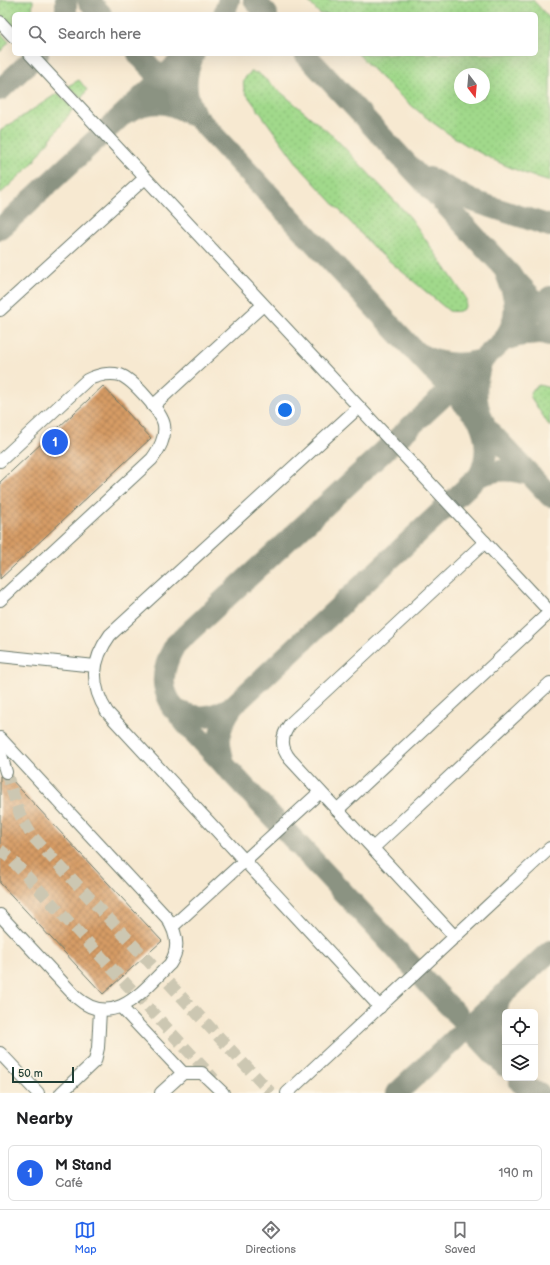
<!DOCTYPE html>
<html lang="en">
<head>
<meta charset="utf-8">
<style>
  body { margin:0; font-family:"Balsamiq Sans",sans-serif; background:#f2f2f2; color:#202124 }
  .controls { position:absolute; right:12px; bottom:12px; display:grid; overflow:hidden; border-radius:6px; box-shadow:0 4px 16px #0002 }
  .controls button { width:36px; height:36px; display:grid; place-items:center; padding:0; border:0; border-bottom:1px solid #e0e0e0; background:#fff; color:#202124; font:20px sans-serif }
  .compass { position:absolute; left:454px; top:68px; width:36px; height:36px; border-radius:50%; background:#fff; box-shadow:0 4px 16px #0002; rotate:164deg }
  .scale { position:absolute; left:12px; bottom:10px; width:62px; box-sizing:border-box; padding-left:4px; border:2px solid #1f3d34; border-top:0; font-size:11px; line-height:14px; white-space:nowrap; color:#1f3d34; -webkit-text-stroke:3px #fcf5e5; paint-order:stroke }
  .you { position:absolute; left:285px; top:410px; width:14px; height:14px; margin:-10px; border:3px solid #fff; border-radius:50%; background:#1a73e8; box-shadow:0 0 0 6px #1a73e833 }
  .badge { display:grid; place-items:center; width:26px; height:26px; border-radius:50%; background:#2563eb; color:#fff; font-size:13px; font-weight:700 }
  .pin { position:absolute; translate:-50% -50%; border:2px solid #fff; box-shadow:0 1px 4px #0006 }
  .list { margin:0; padding:0; list-style:none }
  h2 { display:flex; justify-content:space-between; align-items:center; height:52px; margin:0; padding:0 16px; font-size:17px }
  h2 small { font-size:13px; font-weight:400; color:#757577 }
  .list li { display:grid; grid-template-columns:26px 1fr auto; gap:12px; align-items:center; box-sizing:border-box; height:56px; margin:0 8px 8px; padding:0 8px; border:1px solid #e0e0e0; border-radius:6px }
  .list b { display:block; font-size:15px; white-space:nowrap }
  .list p { margin:0; font-size:13px; white-space:nowrap; color:#757577 }
  .list em { font-size:13px; font-style:normal; color:#757577 }
  .icon { flex:none; width:22px; height:22px; fill:none; stroke:currentColor; stroke-width:2; stroke-linecap:round; stroke-linejoin:round }
  .map { position:relative; flex:none; width:550px; height:1093px; overflow:hidden }
  .search { position:absolute; background:#fff; box-shadow:0 4px 16px #0002; left:12px; right:12px; top:12px; height:44px; display:flex; align-items:center; gap:10px; box-sizing:border-box; padding:0 14px; border-radius:6px; color:#757577; font-size:15px }
  .sheet { height:116px; background:#fff }
  nav { display:flex; justify-content:space-around; align-items:center; box-sizing:border-box; height:56px; border-top:1px solid #e0e0e0; background:#fff; font-size:11px; color:#757577 }
  nav a { display:grid; justify-items:center; gap:2px }
  nav .on { color:#2563eb }
  .map>svg:first-child { display:block }
</style>
</head>
<body>
<div class="map">
<svg width="550" height="1093" viewBox="0 0 550 1093">
  <defs>
    <pattern id="grass-dots" width="8" height="8" patternUnits="userSpaceOnUse"><rect width="8" height="8" fill="#a1d98b"/><path d="M2 2h.1M6 6h.1" fill="none" stroke="#8abb79" stroke-width="1.8" stroke-linecap="round"/></pattern>
    <pattern id="building-cross-hatch" width="8" height="8" patternUnits="userSpaceOnUse"><rect width="8" height="8" fill="#d69b65"/><path d="M0 0l8 8M0 8l8-8" fill="none" stroke="#ad8054"/></pattern>
  </defs>
  <rect width="100%" height="100%" fill="#fcf5e5"/>
  <filter id="ink" filterUnits="userSpaceOnUse"><feTurbulence type="fractalNoise" baseFrequency=".025" numOctaves="2"/><feDisplacementMap in="SourceGraphic" scale="8" xChannelSelector="R" yChannelSelector="G"/><feConvolveMatrix kernelMatrix="1 2 1 2 8 2 1 2 1" color-interpolation-filters="sRGB"/></filter>
  <filter id="wash" filterUnits="userSpaceOnUse"><feTurbulence type="fractalNoise" baseFrequency=".012" numOctaves="4" result="noise"/><feDisplacementMap in="SourceGraphic" scale="16" xChannelSelector="R" yChannelSelector="G"/><feGaussianBlur stdDeviation="0.9" result="paint"/><feColorMatrix in="noise" values="0 0 0 0 0 0 0 0 0 0 0 0 0 0 0 0 0 1.4 0 .05"/><feComposite in="paint" operator="in"/></filter>
  <g filter="url(#wash)">
    <rect width="100%" height="100%" fill="#f7e9d1"/>
    <g fill="url(#grass-dots)" stroke="#608b60" fill-rule="evenodd">
      <path d="M0 0H33L32 14H14V29L0 14Z"/>
      <path d="M307 0H533L550 19V182C471 158 414 114 358 54H536V14H320ZM460 74H484V98H460Z"/>
      <path d="M0 32 9 42 0 52Z"/>
      <path d="M251 72 258 73 335 138 410 217 466 298C467 310 460 313 449 311L374 248 299 166 245 92C242 83 243 78 251 72Z"/>
      <path d="M79 80 87 90 81 99 68 86Z"/>
      <path d="M58 93 73 109 31 165 0 194V131Z"/>
      <path d="M539 385 550 388V427L530 396 533 389Z"/>
    </g>
    <g fill="none" stroke-linecap="round" stroke-linejoin="round">
      <g stroke="#8b9382" stroke-width="22">
        <path d="M88 0 101 14"/>
        <path d="M254 0 267 14"/>
        <path d="M66 14V0"/>
        <path d="M224 14 229 0"/>
        <path d="M138 54 550 496"/>
        <path d="M305 54 549 316"/>
        <path d="M0 90 38 54"/>
        <path d="M130 111C150 99 172 102 191 115"/>
        <path d="M194 112C183 91 185 74 194 54"/>
        <path d="M429 178 473 201 550 226"/>
        <path d="M0 229 188 54"/>
        <path d="M506 273C515 295 520 315 506 336"/>
        <path d="M505 340C519 335 535 331 550 335"/>
        <path d="M419 354C439 365 461 366 482 360"/>
        <path d="M482 360C475 382 473 400 484 422"/>
        <path d="M479 476C497 469 512 469 531 475"/>
        <path d="M172 708C196 720 210 719 233 706"/>
        <path d="M225 766C217 740 217 729 233 706L479 476C488 458 488 441 480 423"/>
        <path d="M501 1060C491 1038 492 1017 501 996"/>
        <path d="M505 1066 186 724C162 695 156 679 175 645L550 297"/>
        <path d="M520 1082 527 1089 539 1093"/>
        <path d="M397 1093 550 951"/>
      </g>
    </g>
    <g id="blocks">
      <g fill="url(#building-cross-hatch)">
        <path d="M103 386 151 438 0 579V482Z"/>
        <path d="M0 776 5 779 10 778 162 941 103 994 0 883Z"/>
      </g>
    </g>
  </g>
  <g filter="url(#ink)">
    <use href="#blocks" fill-opacity="0" stroke="#6b796b" stroke-width="1"/>
    <g fill="none" stroke-linecap="round" stroke-linejoin="round">
      <g stroke="#ccc7b2" stroke-width="12" stroke-dasharray="12 6" stroke-linecap="butt">
        <path d="M6 772 20 815 32 836 271 1093"/>
        <path d="M0 850 10 858 214 1079"/>
      </g>
      <g stroke="#6b796b" stroke-width="14">
        <g id="minor">
          <path d="M0 22 14 37"/>
          <path d="M30 54 550 612"/>
          <path d="M0 310 145 178"/>
          <path d="M153 406 263 305"/>
          <path d="M359 407 110 635C91 661 90 685 107 712L380 1007"/>
          <path d="M0 461 87 380C98 375 108 372 120 375 132 379 162 412 164 425 166 438 159 449 152 459L0 600"/>
          <path d="M0 656 95 666"/>
          <path d="M0 738 167 918C177 933 180 949 170 964 144 989 114 1031 76 997L0 915"/>
          <path d="M0 752 6 772"/>
          <path d="M337 810 550 612"/>
          <path d="M373 848 550 683"/>
          <path d="M173 926 320 792"/>
          <path d="M455 937 290 759C280 747 281 736 290 724L485 542"/>
          <path d="M121 1007 183 1073H202L223 1093"/>
          <path d="M0 1053 38 1093"/>
          <path d="M61 1093 95 1061 98 1048 100 1010"/>
          <path d="M161 1093 183 1073"/>
          <path d="M287 1093 550 848"/>
        </g>
      </g>
      <use href="#minor" stroke="#fff" stroke-width="12"/>
    </g>
  </g>
</svg>
<div class="controls">
<button><svg class="icon" aria-label="locate" viewBox="0 0 24 24"><circle cx="12" cy="12" r="6"/><path d="M12 2v4M12 18v4M2 12h4M18 12h4"/></svg></button>
<button><svg class="icon" aria-label="layers" viewBox="0 0 24 24"><path d="M12 4l9 5-9 5-9-5zM3 14l9 5 9-5"/></svg></button>
</div>
<svg class="compass" viewBox="-18 -18 36 36"><path d="M0-13l5 13h-10z" fill="#e53935"/><path d="M0 13l5-13h-10z" fill="#757577"/></svg>
<div class="scale">50 m</div>
<div class="you"></div>
<div class="pin badge" style="left:55px;top:442px">1</div>
<div class="search"><svg class="icon" aria-label="search" viewBox="0 0 24 24"><circle cx="10" cy="10" r="6"/><path d="M15 15l6 6"/></svg>Search here</div>
</div>
<section class="sheet">
<h2>Nearby<small></small></h2>
<ul class="list">
<li><span class="badge">1</span><div><b>M Stand</b><p>Café</p></div><em>190 m</em></li>
</ul>
</section>
<nav>
<a class="on"><svg class="icon" aria-label="map" viewBox="0 0 24 24"><path d="M3 6l6-2 6 2 6-2v14l-6 2-6-2-6 2zM9 4v14M15 6v14"/></svg>Map</a>
<a><svg class="icon" aria-label="directions" viewBox="0 0 24 24"><path d="M12 3l9 9-9 9-9-9zM9 14v-3h6M13 9l2 2-2 2"/></svg>Directions</a>
<a><svg class="icon" aria-label="saved" viewBox="0 0 24 24"><path d="M7 4h10v16l-5-4-5 4z"/></svg>Saved</a>
</nav>
</body>
</html>
